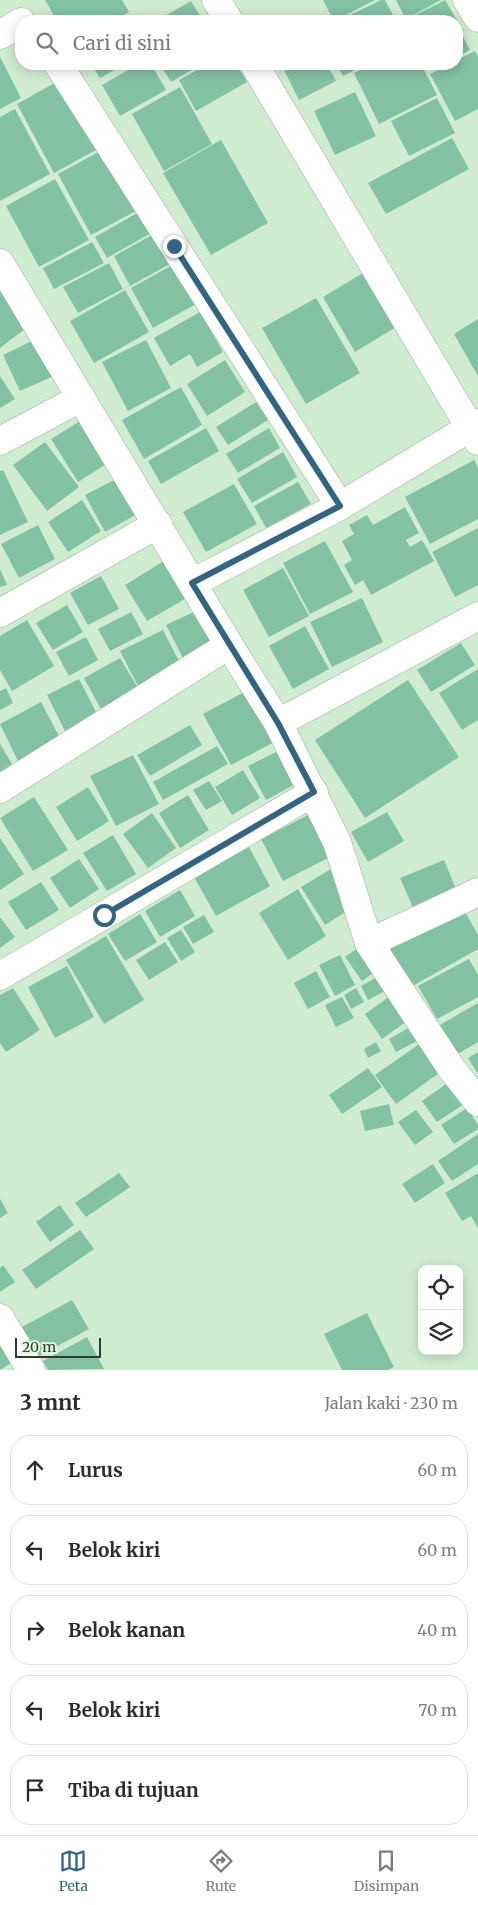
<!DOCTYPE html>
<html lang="id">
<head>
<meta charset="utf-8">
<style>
  body { margin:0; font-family:Merriweather,serif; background:#f7f7f7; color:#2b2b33 }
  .controls { position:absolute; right:15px; bottom:15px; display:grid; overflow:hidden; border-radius:10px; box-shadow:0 2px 12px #0003 }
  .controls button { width:45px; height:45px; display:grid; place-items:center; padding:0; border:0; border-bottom:1px solid #e1e1e2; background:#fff; color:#2b2b33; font:25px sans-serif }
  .scale { position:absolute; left:15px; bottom:12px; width:86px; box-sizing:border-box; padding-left:5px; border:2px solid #303b30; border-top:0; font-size:14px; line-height:18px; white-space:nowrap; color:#303b30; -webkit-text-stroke:4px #def9dd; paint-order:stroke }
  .stop { position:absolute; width:15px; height:15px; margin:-11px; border:4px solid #336582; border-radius:50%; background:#fff }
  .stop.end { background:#336582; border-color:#fff; box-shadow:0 1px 5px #0008 }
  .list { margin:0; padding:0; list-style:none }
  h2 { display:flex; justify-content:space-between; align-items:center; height:65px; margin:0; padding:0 20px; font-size:21px }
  h2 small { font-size:16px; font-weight:400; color:#7c7c81 }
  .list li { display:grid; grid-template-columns:32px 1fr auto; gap:15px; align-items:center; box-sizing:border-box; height:70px; margin:0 10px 10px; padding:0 10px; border:1px solid #e1e1e2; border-radius:20px }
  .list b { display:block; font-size:19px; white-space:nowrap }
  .list em { font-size:16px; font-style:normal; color:#7c7c81 }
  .icon { flex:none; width:28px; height:28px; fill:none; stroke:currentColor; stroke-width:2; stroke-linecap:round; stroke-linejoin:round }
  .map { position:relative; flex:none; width:478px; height:1370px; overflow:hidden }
  .search { position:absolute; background:#fff; box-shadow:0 2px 12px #0003; left:15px; right:15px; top:15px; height:55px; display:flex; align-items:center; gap:12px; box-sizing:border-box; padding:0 18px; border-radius:20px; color:#7c7c81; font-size:19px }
  .sheet { height:465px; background:#fff }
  nav { display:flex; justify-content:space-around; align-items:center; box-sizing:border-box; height:70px; border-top:1px solid #e1e1e2; background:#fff; font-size:14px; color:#7c7c81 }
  nav a { display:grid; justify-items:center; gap:2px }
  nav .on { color:#336582 }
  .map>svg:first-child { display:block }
</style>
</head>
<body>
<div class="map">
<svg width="478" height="1370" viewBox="0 0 478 1370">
  <rect width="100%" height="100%" fill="#d0ecd0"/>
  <g fill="#82c2a3">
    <path d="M45 0H122L129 12 113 21H57Z"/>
    <path d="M323 0H375L334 21Z"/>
    <path d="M381 0H385L396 21H338Z"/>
    <path d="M396 0H441L406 19Z"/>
    <path d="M445 0 463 30 457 33V21H404Z"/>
    <path d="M191 1 203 21H156Z"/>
    <path d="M461 33 470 50 457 57V36Z"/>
    <path d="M475 51 478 57V109L455 121 430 74 450 64H457V60Z"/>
    <path d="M0 57 21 98 0 109Z"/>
    <path d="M91 64H125L100 78Z"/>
    <path d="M139 64H151L166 90 120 116 102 85Z"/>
    <path d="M160 64H202L171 82Z"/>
    <path d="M208 64H236L247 82 196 111 179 80Z"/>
    <path d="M281 64H327L336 81 299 100Z"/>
    <path d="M336 64H367L343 76Z"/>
    <path d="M373 64H421L437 95 379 124 354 73Z"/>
    <path d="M60 80 98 149 54 173 17 104Z"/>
    <path d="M180 87 212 144 164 171 132 114Z"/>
    <path d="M355 92 376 136 335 155 314 111Z"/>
    <path d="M437 98 455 133 409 156 391 121Z"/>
    <path d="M15 109 50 174 0 201V117Z"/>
    <path d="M452 138 469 169 386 214 368 183Z"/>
    <path d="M221 140 268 223 211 255 163 173Z"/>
    <path d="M102 150 136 211 91 235 58 174Z"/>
    <path d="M55 179 89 240 39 267 6 206Z"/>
    <path d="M139 212 151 233 107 258 95 237Z"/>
    <path d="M152 235 170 264 130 286 114 256Z"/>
    <path d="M92 242 104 263 54 289 43 268Z"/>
    <path d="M109 263 123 289 78 313 63 287Z"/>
    <path d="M174 264 196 304 153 328 131 288Z"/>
    <path d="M363 273 396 327 355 352 323 297Z"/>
    <path d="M0 281 34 322 0 348Z"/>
    <path d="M125 290 149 332 94 363 70 321Z"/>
    <path d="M316 298 360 373 306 404 262 328Z"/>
    <path d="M200 312 223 352 197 367 190 354 170 366 154 338Z"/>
    <path d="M478 319V376L454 334Z"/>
    <path d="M40 337 58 374 20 391 3 355Z"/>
    <path d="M146 340 171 388 128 411 102 362Z"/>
    <path d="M225 360 245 392 207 416 187 384Z"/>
    <path d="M0 376 15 399 0 408Z"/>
    <path d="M181 387 202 425 144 459 122 420Z"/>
    <path d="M256 402 268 420 228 445 216 427Z"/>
    <path d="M85 418 111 461 78 482 51 439Z"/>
    <path d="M206 428 219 451 161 484 148 461Z"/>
    <path d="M269 428 280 448 238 473 226 454Z"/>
    <path d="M45 442 79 487 47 511 13 465Z"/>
    <path d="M283 452 297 477 252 503 237 479Z"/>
    <path d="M474 460 478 468V519L430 544 405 497Z"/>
    <path d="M3 470 28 522 0 535V471Z"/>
    <path d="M120 477 139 513 105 532 85 495Z"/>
    <path d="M298 482 311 504 266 528 254 506Z"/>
    <path d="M234 484 257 524 206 552 183 512Z"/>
    <path d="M82 500 101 531 68 552 48 522Z"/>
    <path d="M405 507 419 533 406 540 410 547 422 540 434 561 371 595 363 580 355 585 344 565 352 560 342 541 354 534 349 525 367 515 373 525Z"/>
    <path d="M38 525 55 559 19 578 1 544Z"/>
    <path d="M478 528V585L455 597 432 552Z"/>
    <path d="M325 541 353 592 310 614 283 563Z"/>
    <path d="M167 559 190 596 147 621 125 585Z"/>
    <path d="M283 568 309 616 269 637 243 590Z"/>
    <path d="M0 569 7 585 0 587Z"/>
    <path d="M101 576 119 609 88 625 70 593Z"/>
    <path d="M362 598 383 642 332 667 310 622Z"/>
    <path d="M67 605 83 632 53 650 36 623Z"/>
    <path d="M200 609 218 643 184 660 166 625Z"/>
    <path d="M131 612 143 634 110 651 98 629Z"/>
    <path d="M27 620 54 666 12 691 0 670V636Z"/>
    <path d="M305 626 329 669 293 689 269 646Z"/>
    <path d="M163 630 183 669 140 690 120 651Z"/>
    <path d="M86 637 98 660 69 676 56 652Z"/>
    <path d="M461 643 475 665 431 692 417 670Z"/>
    <path d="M120 658 138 688 101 709 84 678Z"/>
    <path d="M478 669V720L462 730 439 693Z"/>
    <path d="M79 679 97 714 65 731 47 695Z"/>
    <path d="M408 680 459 757 365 818 315 740Z"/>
    <path d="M6 688 13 703 0 710V691Z"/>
    <path d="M250 689 278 740 231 765 203 714Z"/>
    <path d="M41 702 60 738 18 761 0 724Z"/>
    <path d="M190 725 202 745 150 776 137 755Z"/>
    <path d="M0 744 12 764 0 772Z"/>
    <path d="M217 746 228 764 163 800 153 782Z"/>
    <path d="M286 747 303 780 266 800 248 766Z"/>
    <path d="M133 755 159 804 116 826 90 776Z"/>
    <path d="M243 770 260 798 232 815 215 787Z"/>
    <path d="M209 781 222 801 206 810 193 790Z"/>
    <path d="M88 787 109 821 77 841 56 807Z"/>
    <path d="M188 795 209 830 180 848 159 813Z"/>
    <path d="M34 797 68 850 33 871 0 818Z"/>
    <path d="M387 812 404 841 368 862 351 832Z"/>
    <path d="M152 813 176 848 148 868 123 834Z"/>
    <path d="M310 814 332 856 283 881 261 839Z"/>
    <path d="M113 835 136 874 107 891 83 853Z"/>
    <path d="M0 838 24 874 0 890Z"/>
    <path d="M249 847 270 886 216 916 194 877Z"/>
    <path d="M79 859 99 889 70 908 50 878Z"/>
    <path d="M444 860 458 894 415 912 400 878Z"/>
    <path d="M331 869 355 906 325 925 301 887Z"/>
    <path d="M41 882 59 910 26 930 8 902Z"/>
    <path d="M298 889 326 936 288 960 259 913Z"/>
    <path d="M180 890 195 916 160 937 145 911Z"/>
    <path d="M460 903 478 935V949L411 987 387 944Z"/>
    <path d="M140 914 157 942 125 961 108 934Z"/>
    <path d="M204 915 214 932 193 944 183 927Z"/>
    <path d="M0 917 15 937 0 948Z"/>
    <path d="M181 930 195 952 181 961 167 938Z"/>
    <path d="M106 936 144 1000 104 1024 66 960Z"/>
    <path d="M165 942 178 962 149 980 136 960Z"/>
    <path d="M365 943 382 967 362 981 345 957Z"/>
    <path d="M340 955 355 985 335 996 319 965Z"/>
    <path d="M469 959 478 975V997L437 1019 418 986Z"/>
    <path d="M67 966 94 1017 55 1038 28 987Z"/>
    <path d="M316 971 330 997 308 1009 294 983Z"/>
    <path d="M379 976 387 990 368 1000 361 986Z"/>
    <path d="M13 988 40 1030 6 1052 0 1043V995Z"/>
    <path d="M356 988 364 1002 351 1009 344 995Z"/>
    <path d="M393 994 410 1019 382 1039 365 1014Z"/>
    <path d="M342 997 354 1018 336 1027 325 1005Z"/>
    <path d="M478 1003V1042L456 1055 438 1026Z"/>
    <path d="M410 1027 417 1041 396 1052 389 1039Z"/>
    <path d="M425 1040 446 1068 396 1104 375 1075Z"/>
    <path d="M376 1042 381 1051 368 1058 364 1049Z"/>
    <path d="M478 1052V1074L468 1058Z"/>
    <path d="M368 1068 382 1087 342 1114 329 1095Z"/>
    <path d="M452 1080 467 1102 437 1122 422 1101Z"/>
    <path d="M389 1104 394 1125 365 1131 360 1111Z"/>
    <path d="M467 1108 478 1125V1129L454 1144 441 1125Z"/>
    <path d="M416 1110 433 1132 415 1145 398 1122Z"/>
    <path d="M478 1134V1164L452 1181 438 1161Z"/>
    <path d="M433 1164 445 1183 415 1203 402 1184Z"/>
    <path d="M119 1173 130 1187 86 1217 75 1203Z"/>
    <path d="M478 1173V1228L471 1216 462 1221 445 1193Z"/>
    <path d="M0 1199 8 1213 0 1218Z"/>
    <path d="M60 1205 74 1225 50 1242 36 1222Z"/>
    <path d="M80 1230 94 1249 36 1289 22 1270Z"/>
    <path d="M3 1265 15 1282 0 1292V1268Z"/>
    <path d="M72 1300 89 1329 39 1356 22 1327Z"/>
    <path d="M367 1313 394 1367 388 1370H342L324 1334Z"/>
    <path d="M0 1335 16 1360 0 1370Z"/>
    <path d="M87 1337 104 1369 48 1370 43 1361Z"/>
  </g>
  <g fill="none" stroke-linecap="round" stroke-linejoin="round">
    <g stroke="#99b398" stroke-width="29">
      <g id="minor">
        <path d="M216 0 229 21"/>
        <path d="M467 0 478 18"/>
        <path d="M0 35 21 22"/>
        <path d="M58 64 340 506"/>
        <path d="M254 64 478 441"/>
        <path d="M0 263 229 645 278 723 337 842 369 943 451 1068 478 1102"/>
        <path d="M0 441 81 398"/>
        <path d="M192 583 340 506 478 423"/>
        <path d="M0 613 158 524"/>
        <path d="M278 723 478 616"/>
        <path d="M0 789 229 645"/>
        <path d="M369 943 478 892"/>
        <path d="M0 976 314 792"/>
        <path d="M0 1318 31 1370"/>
      </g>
    </g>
    <use href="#minor" stroke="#fff" stroke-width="28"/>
  </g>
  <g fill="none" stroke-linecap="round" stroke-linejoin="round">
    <path stroke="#336582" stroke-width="6" d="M104 915 314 792 278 723 192 583 340 506 174 246"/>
  </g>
</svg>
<div class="controls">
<button><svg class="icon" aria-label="locate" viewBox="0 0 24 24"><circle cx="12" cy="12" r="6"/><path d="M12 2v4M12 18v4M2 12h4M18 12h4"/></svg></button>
<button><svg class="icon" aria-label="layers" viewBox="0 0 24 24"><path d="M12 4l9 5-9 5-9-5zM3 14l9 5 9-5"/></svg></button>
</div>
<div class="scale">20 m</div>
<div class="stop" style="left:104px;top:915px"></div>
<div class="stop end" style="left:174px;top:246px"></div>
<div class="search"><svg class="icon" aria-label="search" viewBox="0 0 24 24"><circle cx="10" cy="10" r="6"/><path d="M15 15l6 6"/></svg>Cari di sini</div>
</div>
<section class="sheet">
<h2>3 mnt<small>Jalan kaki · 230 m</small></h2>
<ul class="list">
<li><svg class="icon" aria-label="ahead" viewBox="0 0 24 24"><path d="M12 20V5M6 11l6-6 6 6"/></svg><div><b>Lurus</b></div><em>60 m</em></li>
<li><svg class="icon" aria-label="left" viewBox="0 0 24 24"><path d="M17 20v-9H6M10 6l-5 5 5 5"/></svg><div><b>Belok kiri</b></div><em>60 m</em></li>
<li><svg class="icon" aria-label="right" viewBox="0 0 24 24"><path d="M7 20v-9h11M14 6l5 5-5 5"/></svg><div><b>Belok kanan</b></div><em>40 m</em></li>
<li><svg class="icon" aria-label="left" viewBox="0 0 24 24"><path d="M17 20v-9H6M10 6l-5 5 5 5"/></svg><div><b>Belok kiri</b></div><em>70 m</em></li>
<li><svg class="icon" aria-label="arrive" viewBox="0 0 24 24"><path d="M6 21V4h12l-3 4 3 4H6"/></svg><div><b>Tiba di tujuan</b></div></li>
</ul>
</section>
<nav>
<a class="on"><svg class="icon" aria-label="map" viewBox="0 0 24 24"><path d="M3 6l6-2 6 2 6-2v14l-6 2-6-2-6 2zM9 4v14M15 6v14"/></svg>Peta</a>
<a><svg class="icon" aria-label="directions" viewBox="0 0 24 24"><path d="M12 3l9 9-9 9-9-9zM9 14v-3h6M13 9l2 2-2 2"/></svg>Rute</a>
<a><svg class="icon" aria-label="saved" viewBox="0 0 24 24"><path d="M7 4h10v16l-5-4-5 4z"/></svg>Disimpan</a>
</nav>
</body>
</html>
